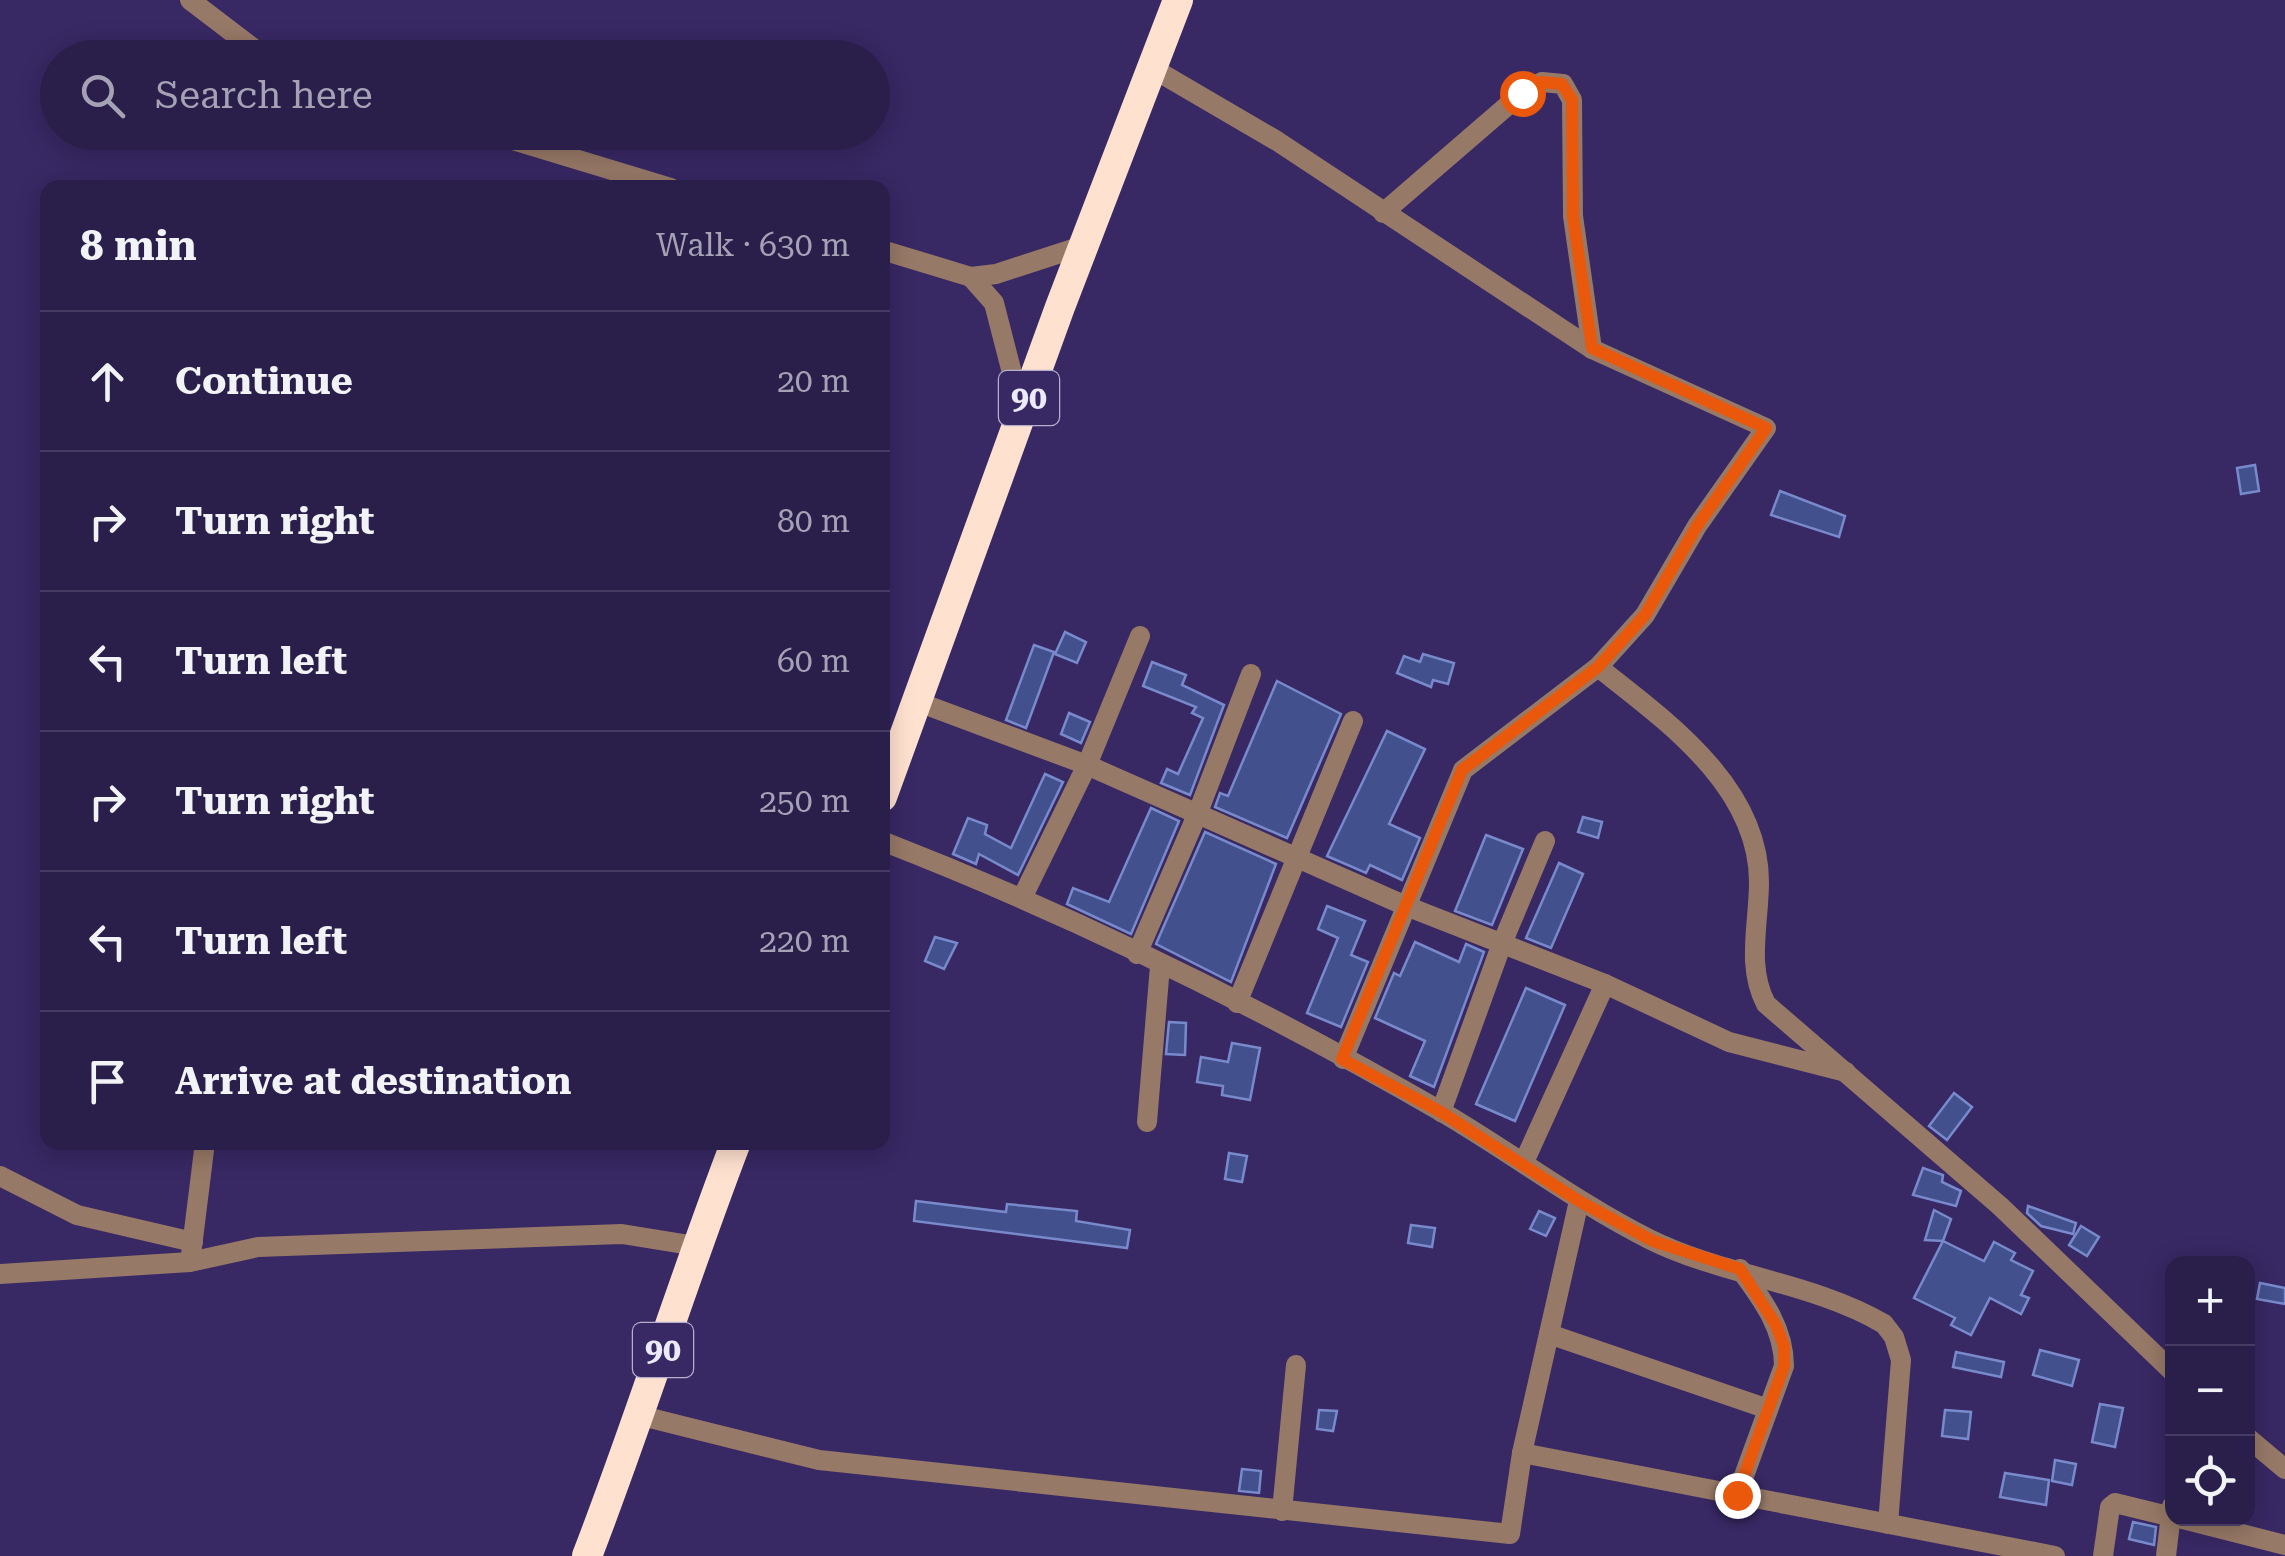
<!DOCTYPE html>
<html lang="en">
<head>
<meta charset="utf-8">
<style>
  body { margin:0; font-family:"Roboto Serif",serif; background:#362b55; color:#f1f3f6 }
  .controls { position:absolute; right:30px; bottom:30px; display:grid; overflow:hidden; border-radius:20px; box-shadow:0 5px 25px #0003 }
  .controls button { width:90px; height:90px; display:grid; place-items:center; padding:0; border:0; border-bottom:2px solid #463c63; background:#2a1e4b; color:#f1f3f6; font:50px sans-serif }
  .stop { position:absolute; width:30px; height:30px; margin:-22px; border:8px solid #ea580c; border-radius:50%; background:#fff }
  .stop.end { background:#ea580c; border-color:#fff; box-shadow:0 2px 10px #0008 }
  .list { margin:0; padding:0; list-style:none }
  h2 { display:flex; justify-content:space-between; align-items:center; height:130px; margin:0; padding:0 40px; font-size:42px }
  h2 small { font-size:32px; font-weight:400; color:#a5a2b5 }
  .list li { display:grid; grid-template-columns:65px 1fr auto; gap:30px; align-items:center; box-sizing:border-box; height:140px; padding:0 40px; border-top:2px solid #463c63 }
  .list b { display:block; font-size:38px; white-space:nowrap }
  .list em { font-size:32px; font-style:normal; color:#a5a2b5 }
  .icon { flex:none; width:55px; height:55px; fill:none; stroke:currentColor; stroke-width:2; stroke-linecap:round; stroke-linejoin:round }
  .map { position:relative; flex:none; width:2285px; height:1556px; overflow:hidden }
  .search { position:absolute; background:#2a1e4b; box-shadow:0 5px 25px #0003; left:40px; top:40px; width:850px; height:110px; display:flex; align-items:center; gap:25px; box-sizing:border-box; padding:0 35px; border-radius:55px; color:#a5a2b5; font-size:38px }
  .panel { position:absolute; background:#2a1e4b; box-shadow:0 5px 25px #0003; left:40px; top:180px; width:850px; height:970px; border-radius:20px }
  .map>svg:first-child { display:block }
</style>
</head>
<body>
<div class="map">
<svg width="2285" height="1556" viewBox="0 0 2285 1556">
  <rect width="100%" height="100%" fill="#382864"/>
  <g fill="#42508d" stroke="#788acc" stroke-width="2.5">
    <path d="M2255 465 2259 491 2241 494 2237 468Z"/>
    <path d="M1780 491 1845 516 1839 537 1771 515Z"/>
    <path d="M1065 632 1086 642 1077 663 1055 654Z"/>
    <path d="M1034 645 1054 652 1026 728 1006 720Z"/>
    <path d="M1423 654 1454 663 1448 684 1433 680 1431 687 1397 673 1404 656 1420 662Z"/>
    <path d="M1152 662 1186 675 1182 685 1224 705 1190 795 1161 783 1167 769 1178 774 1203 718 1192 713 1196 707 1143 686Z"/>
    <path d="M1277 681 1341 714 1287 838 1215 807 1220 793 1228 796Z"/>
    <path d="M1069 713 1090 722 1081 743 1061 734Z"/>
    <path d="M1387 731 1425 749 1389 824 1420 838 1402 880 1370 865 1366 873 1327 856Z"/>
    <path d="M1045 774 1063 782 1018 875 979 854 976 864 953 854 968 818 987 825 985 834 1011 848Z"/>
    <path d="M1151 808 1179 821 1131 934 1067 904 1073 888 1109 902Z"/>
    <path d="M1583 817 1602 822 1598 838 1578 832Z"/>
    <path d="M1205 832 1276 864 1231 982 1156 944Z"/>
    <path d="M1486 835 1523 849 1492 925 1455 911Z"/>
    <path d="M1559 863 1583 874 1551 948 1526 938Z"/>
    <path d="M1327 906 1365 921 1351 955 1368 962 1341 1027 1307 1013 1338 938 1318 929Z"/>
    <path d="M935 937 957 943 944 969 925 961Z"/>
    <path d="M1415 942 1459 962 1466 944 1484 952 1434 1087 1410 1076 1425 1041 1375 1018 1394 973 1400 976Z"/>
    <path d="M1526 988 1565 1005 1515 1121 1476 1104Z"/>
    <path d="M1169 1022 1186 1023 1185 1055 1166 1054Z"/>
    <path d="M1232 1043 1260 1048 1250 1100 1222 1095 1223 1086 1197 1082 1201 1057 1228 1062Z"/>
    <path d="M1954 1093 1972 1107 1947 1140 1929 1126Z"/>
    <path d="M1229 1153 1247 1156 1242 1182 1225 1179Z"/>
    <path d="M1923 1168 1943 1175 1942 1182 1961 1191 1956 1206 1913 1195Z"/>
    <path d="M916 1201 1006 1212 1007 1204 1077 1211 1076 1221 1130 1230 1127 1248 914 1221Z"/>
    <path d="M2028 1206 2076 1223 2073 1234 2041 1226 2027 1213Z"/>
    <path d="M1934 1210 1951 1219 1943 1241 1925 1240Z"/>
    <path d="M1539 1211 1555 1218 1546 1236 1530 1229Z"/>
    <path d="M1411 1225 1435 1228 1432 1247 1408 1243Z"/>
    <path d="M2081 1226 2099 1237 2087 1256 2069 1245Z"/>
    <path d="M1943 1241 1984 1261 1994 1242 2015 1253 2011 1260 2033 1271 2021 1295 2029 1298 2021 1314 1990 1298 1971 1335 1951 1325 1955 1318 1914 1298Z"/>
    <path d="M2260 1283 2285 1288V1304L2257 1299Z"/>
    <path d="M2040 1350 2079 1360 2072 1386 2033 1375Z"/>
    <path d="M1956 1352 2004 1362 2001 1377 1953 1367Z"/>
    <path d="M2100 1404 2123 1408 2115 1447 2092 1442Z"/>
    <path d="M1319 1410 1337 1411 1333 1431 1317 1429Z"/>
    <path d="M1945 1410 1971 1412 1968 1439 1942 1436Z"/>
    <path d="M2055 1460 2076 1464 2072 1485 2052 1481Z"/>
    <path d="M1242 1469 1261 1471 1259 1493 1239 1491Z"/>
    <path d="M2005 1473 2049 1480 2046 1505 2000 1497Z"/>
    <path d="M2133 1522 2156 1527 2154 1545 2129 1539Z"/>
  </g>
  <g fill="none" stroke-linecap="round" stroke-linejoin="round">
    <g stroke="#977967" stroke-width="20">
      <path d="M190 0 266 58"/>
      <path d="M1152 68 1277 141 1592 349 1766 428 1697 526 1645 615 1598 667 1463 770 1343 1059"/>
      <path d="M486 132 671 188"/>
      <path d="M1383 213 1522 93 1542 82 1563 84 1572 100 1573 216 1592 349"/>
      <path d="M882 250 971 277 996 274 1082 246"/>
      <path d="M971 277 994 303 1021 408"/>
      <path d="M1598 667C1665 720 1759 786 1759 882 1759 924 1746 966 1766 1004L2000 1206 2172 1371"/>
      <path d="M918 702 1087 765 1406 906 1605 984 1729 1042 1846 1072"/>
      <path d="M882 841C1075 916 1263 1009 1442 1112 1512 1153 1576 1202 1649 1239 1723 1276 1812 1282 1884 1324L1894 1337 1901 1360 1888 1524"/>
      <path d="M1023 896 1087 765 1140 636"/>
      <path d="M1137 954 1197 815 1251 674"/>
      <path d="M1237 1003 1353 721"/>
      <path d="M1441 1112 1501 946 1545 841"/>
      <path d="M1147 1122 1160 966"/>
      <path d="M1524 1162 1605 984"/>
      <path d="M0 1176 77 1215 193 1242"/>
      <path d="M191 1255 205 1142"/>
      <path d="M0 1274 190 1262 258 1247 622 1234 696 1246"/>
      <path d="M1549 1334 1768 1409"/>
      <path d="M642 1416 819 1460 1510 1534 1522 1453 1579 1201"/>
      <path d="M2248 1438 2285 1469"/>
      <path d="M1522 1453 2055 1556"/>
      <path d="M1737 1495 1784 1366C1784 1328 1762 1299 1740 1269"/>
      <path d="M1282 1511 1296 1365"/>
      <path d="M2179 1518 2285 1545"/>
      <path d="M2103 1556 2110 1507 2115 1503 2172 1517"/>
      <path d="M2166 1556 2172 1506"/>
    </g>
    <g stroke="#ffe1cf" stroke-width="30">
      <path d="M882 797 1060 307 1178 0"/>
      <path d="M587 1556C640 1419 683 1280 736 1142"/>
    </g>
  </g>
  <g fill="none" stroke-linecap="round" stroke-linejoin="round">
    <path stroke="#ea580c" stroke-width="12" d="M1522 93 1542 82 1562 84 1572 100 1573 216 1592 348 1766 428 1697 526 1645 615 1598 667 1462 770 1342 1059 1441 1112 1579 1201 1653 1241 1740 1269 1776 1325 1784 1346V1366L1737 1495"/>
  </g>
  <g text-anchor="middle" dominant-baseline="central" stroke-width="8" stroke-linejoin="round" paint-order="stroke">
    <g fill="#382864" stroke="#b6b0cc" stroke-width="2.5">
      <rect x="999" y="371" width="60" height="54" rx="8"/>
      <rect x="633" y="1323" width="60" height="54" rx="8"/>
    </g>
    <g font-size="32" font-weight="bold" fill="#eceaf9">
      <text x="1029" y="398">90</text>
      <text x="663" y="1350">90</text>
    </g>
  </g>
</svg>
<div class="controls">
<button>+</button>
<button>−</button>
<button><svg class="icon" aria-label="locate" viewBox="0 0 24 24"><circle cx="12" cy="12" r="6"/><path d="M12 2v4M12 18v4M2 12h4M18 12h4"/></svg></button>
</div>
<div class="stop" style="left:1522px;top:93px"></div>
<div class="stop end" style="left:1737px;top:1495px"></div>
<div class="search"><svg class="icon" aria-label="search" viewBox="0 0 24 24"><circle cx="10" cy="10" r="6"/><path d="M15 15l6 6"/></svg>Search here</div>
<section class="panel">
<h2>8 min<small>Walk · 630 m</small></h2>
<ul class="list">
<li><svg class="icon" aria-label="ahead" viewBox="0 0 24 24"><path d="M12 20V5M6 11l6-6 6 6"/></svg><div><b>Continue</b></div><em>20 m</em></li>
<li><svg class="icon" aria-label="right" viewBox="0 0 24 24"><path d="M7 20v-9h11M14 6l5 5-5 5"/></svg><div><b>Turn right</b></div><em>80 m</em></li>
<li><svg class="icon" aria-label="left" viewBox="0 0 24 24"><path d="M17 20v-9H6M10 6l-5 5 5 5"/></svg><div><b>Turn left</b></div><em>60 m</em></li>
<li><svg class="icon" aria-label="right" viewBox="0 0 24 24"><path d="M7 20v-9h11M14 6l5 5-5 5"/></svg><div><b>Turn right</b></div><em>250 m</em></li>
<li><svg class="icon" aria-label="left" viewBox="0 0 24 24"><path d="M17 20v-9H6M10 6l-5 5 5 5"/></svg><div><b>Turn left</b></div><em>220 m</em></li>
<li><svg class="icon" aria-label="arrive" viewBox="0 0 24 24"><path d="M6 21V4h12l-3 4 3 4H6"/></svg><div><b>Arrive at destination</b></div></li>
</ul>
</section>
</div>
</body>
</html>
